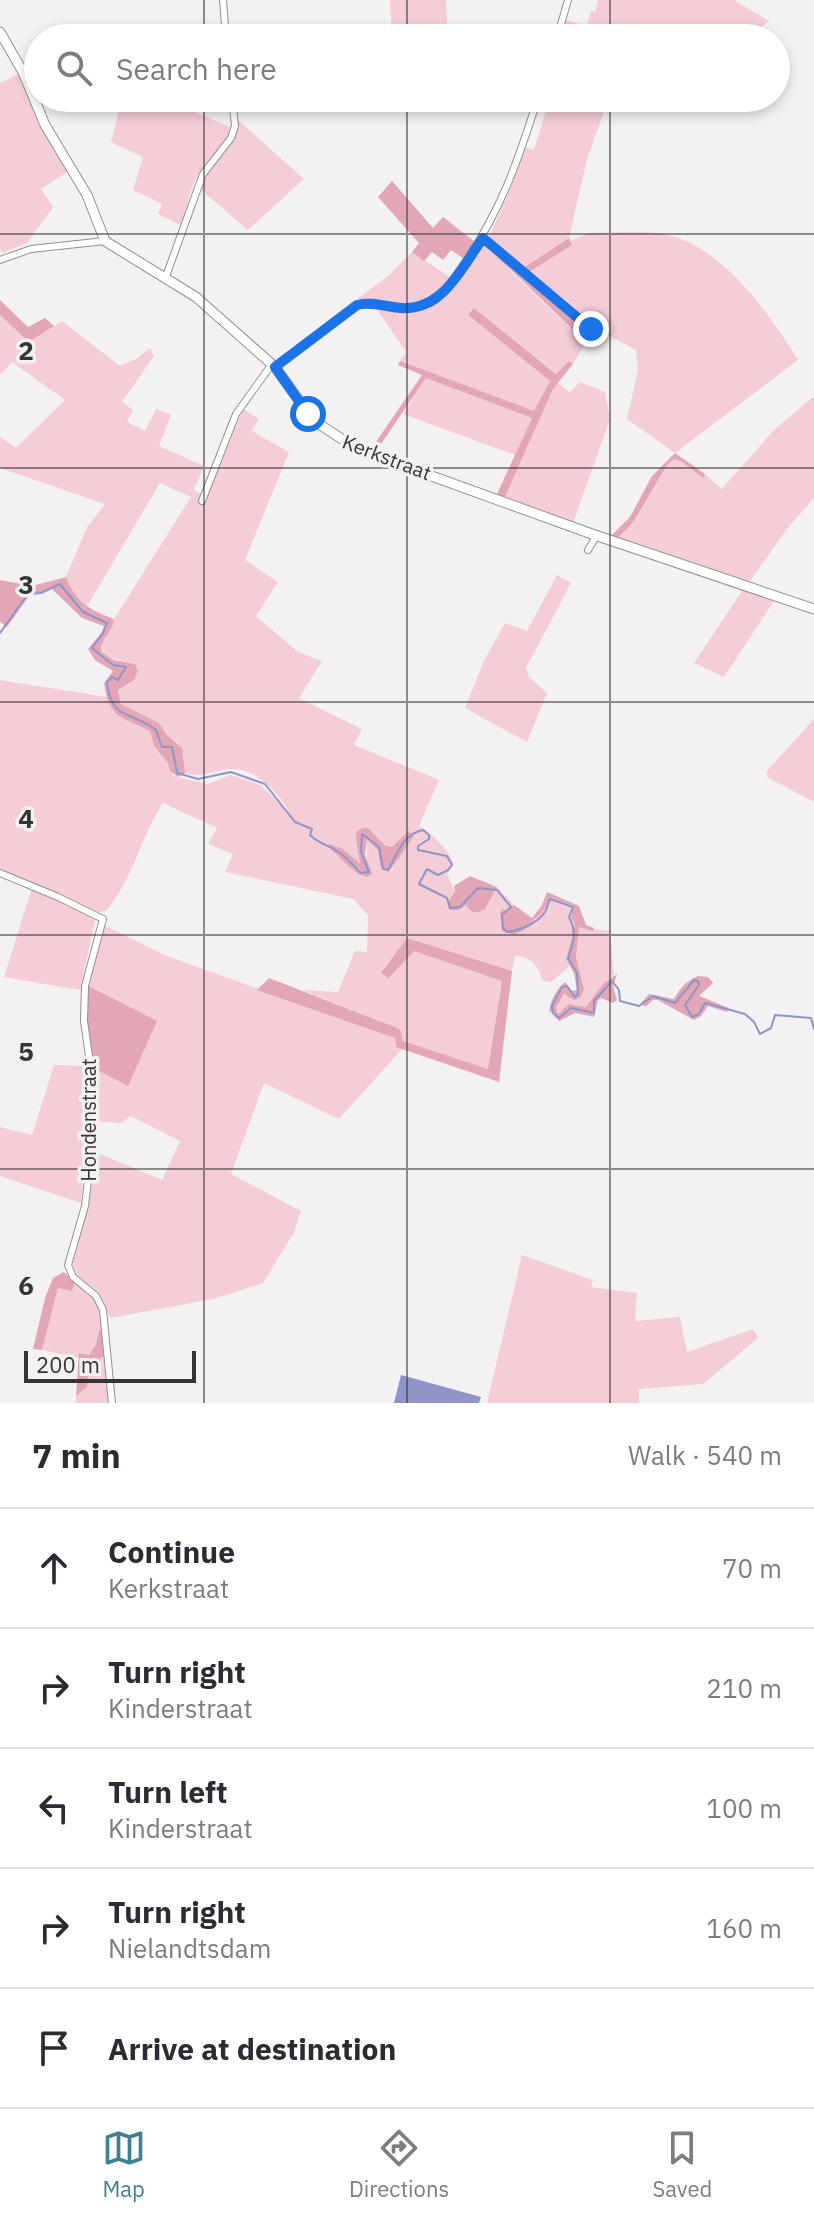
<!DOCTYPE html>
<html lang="en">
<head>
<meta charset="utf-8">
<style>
  body { margin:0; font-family:"IBM Plex Sans",sans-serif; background:#f2f2f3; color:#2b2b33 }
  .scale { position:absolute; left:24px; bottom:20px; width:172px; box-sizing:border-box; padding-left:8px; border:4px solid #363536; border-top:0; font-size:22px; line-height:28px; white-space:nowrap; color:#363536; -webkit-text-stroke:6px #f4f1f5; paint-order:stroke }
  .stop { position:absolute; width:24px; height:24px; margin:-18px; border:6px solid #1a73e8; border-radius:50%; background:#fff }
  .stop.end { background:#1a73e8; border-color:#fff; box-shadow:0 2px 8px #0008 }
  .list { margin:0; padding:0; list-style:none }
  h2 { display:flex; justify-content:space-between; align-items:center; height:104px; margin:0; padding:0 32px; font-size:34px }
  h2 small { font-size:26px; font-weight:400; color:#7c7c81 }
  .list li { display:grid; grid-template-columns:52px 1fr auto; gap:24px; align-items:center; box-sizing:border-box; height:120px; padding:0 32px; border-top:2px solid #e1e1e2 }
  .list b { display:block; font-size:30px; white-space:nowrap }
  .list p { margin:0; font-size:26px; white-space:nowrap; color:#7c7c81 }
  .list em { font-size:26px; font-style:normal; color:#7c7c81 }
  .icon { flex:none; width:44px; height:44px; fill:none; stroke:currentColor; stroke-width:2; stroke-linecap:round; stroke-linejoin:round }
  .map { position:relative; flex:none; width:814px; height:1403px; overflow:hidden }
  .search { position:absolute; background:#fff; box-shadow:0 4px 12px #0003; left:24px; right:24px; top:24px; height:88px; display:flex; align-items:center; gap:20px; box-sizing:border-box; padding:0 28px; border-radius:44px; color:#7c7c81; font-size:30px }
  .sheet { height:704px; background:#fff }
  nav { display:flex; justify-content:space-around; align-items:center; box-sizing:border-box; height:112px; border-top:2px solid #e1e1e2; background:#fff; font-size:22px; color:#7c7c81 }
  nav a { display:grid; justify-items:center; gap:4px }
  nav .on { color:#3d8091 }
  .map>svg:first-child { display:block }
</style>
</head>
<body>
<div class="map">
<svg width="814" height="1403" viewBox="0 0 814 1403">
  <rect width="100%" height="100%" fill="#f4f1f5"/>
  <g fill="#f4cdd7" fill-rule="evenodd">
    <path d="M390 0H446L448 38H392Z"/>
    <path d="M598 0H734L769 21 748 38H561L566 20 587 26 591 11 595 12Z"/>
    <path d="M19 74 69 171 41 189 53 207 27 243 3 253 0 248V83Z"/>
    <path d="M122 98H161L230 127C227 145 211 155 201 170 190 185 187 208 182 226L158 214 162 204 133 190 143 157 111 142Z"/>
    <path d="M550 98H609L587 159 569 238 523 268 488 239 510 190 525 148 534 150Z"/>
    <path d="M237 119 304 179 248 230 200 189C210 162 236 149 237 119Z"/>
    <path d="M589 233C614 233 643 230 668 235 723 247 771 316 798 360L675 453 627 419 638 370 636 350 596 329 529 272 571 245 570 241Z"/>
    <path d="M484 244 492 249 513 274 586 342 573 364 569 361 557 374 474 308 468 315 550 381 534 412 400 361 406 352 376 308C457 318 437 288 484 244Z"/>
    <path d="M412 252 450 277 439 292 423 302 406 305 357 299 388 276Z"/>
    <path d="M0 315 29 342 62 321 120 366 136 359 150 348 154 356 122 402 133 410 127 422 145 431 156 409 171 415 159 446 204 466 194 490 207 497 243 409 259 419 252 431 289 452 245 560 278 582 256 616 298 652 322 661 299 698 362 729 354 745 439 780 419 826C428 830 451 852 453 862 454 867 450 870 447 874L455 892 448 904 487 905 497 887 514 905 507 912H500L533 920 550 898 575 908 572 915 575 925 572 930V937L566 959 570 966 551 982 543 981C537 965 534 958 515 956L512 971 407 938 390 978 413 950 502 981 488 1070 403 1041 400 1029 302 990 338 992 355 951 367 952 368 915 353 899 225 872 233 854 208 844 217 828 163 803C141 836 132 881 106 911L98 912 0 870V680L107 697C111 719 133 721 150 731L154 746 168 763 173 776 207 784 231 775 260 785 290 813C277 790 252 764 223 770 208 773 201 778 185 773L178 743 166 734 159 723 121 704 118 690 134 680 138 671 135 664 104 656 101 652C100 639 113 632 114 619L191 497 160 483 86 608 72 594 66 577 87 527 105 504 0 468V437L16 448 65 400 12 362 0 375ZM368 828 387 846 392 847 408 831 407 843 391 871 389 872C380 860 378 849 367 839V863L360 875 343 857 328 847 329 845 343 849 357 864H361L358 856Z"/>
    <path d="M426 378 532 418 515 455 403 414Z"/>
    <path d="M580 382 605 392 610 419 573 523 505 497 553 389 558 383 570 392Z"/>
    <path d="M814 396V498L786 530 749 583 617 539 634 521 667 465 674 459 681 461 703 478 705 474 722 489 774 430Z"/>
    <path d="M557 575 571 583 526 668 529 677 547 693 527 742 465 708 484 661 505 623 527 631Z"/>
    <path d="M744 588 776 598 724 677 694 663Z"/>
    <path d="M814 719V802L767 777V771Z"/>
    <path d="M32 888 93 917 95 921 80 990 4 977Z"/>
    <path d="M104 925 167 956 395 1038 396 1047 402 1049 339 1119 264 1083 231 1174 301 1211 294 1232 263 1283 213 1299 110 1318C107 1310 104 1301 99 1294 88 1280 73 1280 73 1259L91 1189 93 1151 162 1180 180 1141 131 1116 121 1123 94 1121 95 1069 128 1086 88 986Z"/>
    <path d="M579 927 610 931 614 974 586 1007 574 1004 559 1014 556 1007 561 997 584 989 576 957Z"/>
    <path d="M54 1065 88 1066V1112L81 1203 0 1176V1127L32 1135Z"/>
    <path d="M522 1255 593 1280 591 1287 637 1293 635 1321 680 1317 687 1352 753 1329 758 1338 703 1384 639 1389V1403H487Z"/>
    <path d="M75 1282 96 1299 104 1330H99L96 1344 89 1355 79 1354V1358L42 1350 58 1288Z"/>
    <path d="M106 1354 110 1403H75L76 1396 87 1387 89 1367Z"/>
  </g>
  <g fill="#e2a6b6">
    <path d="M392 181 433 228 443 217 475 242 464 259 451 250 443 260 432 252 424 261 412 252 419 243 378 197Z"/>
    <path d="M569 238 572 245 529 272 596 329 586 342 490 250 498 244 523 268Z"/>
    <path d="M0 300 28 327 45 318 54 326 29 342 0 315Z"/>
    <path d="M474 308 556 374 569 361 573 364 553 389 505 497 497 494 532 418 426 378 377 450 371 449 422 375 398 365 400 361 534 411 550 381 468 315Z"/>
    <path d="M675 453 705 474 703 478 681 461 674 459 667 465 634 521 617 539 610 537 630 517 652 476Z"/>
    <path d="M66 577C76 603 89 609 114 619 113 633 100 639 101 652L114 660 135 664 138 671 134 680 118 690 121 704 159 723 166 734 182 748 185 773 178 777 170 771 168 763 154 746 150 731C122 716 109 720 104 683L113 671 95 660 88 649 102 632 104 626 82 618 52 589 29 596 7 627 0 622V580L32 586Z"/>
    <path d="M363 828H368L386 846 392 847 408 831 414 836 389 872 381 867 378 851 367 839 365 855 372 874 367 877C353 874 340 856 328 847L329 844 343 849 360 864 356 838 357 831Z"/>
    <path d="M470 876 497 887 485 909 479 912H472L466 905 459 910H450L447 904 455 892 454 886Z"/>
    <path d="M547 892 579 906 586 925 594 928 593 931 579 927 576 957 584 989 581 997 574 1000 564 994 556 1007 558 1014 569 1004 586 1007 603 984 617 974 613 986 617 1000 613 1003 601 998 598 1000 594 1017 575 1013 559 1021 549 1010C551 1000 557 988 565 982L572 991 577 990 574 973 566 959 572 937V930L575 925 571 917 574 906 550 898 542 913 533 920 535 923 515 935 502 931 500 912 504 909 507 912 514 905 532 918 542 905Z"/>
    <path d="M407 938 512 971 499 1082 396 1047 395 1038 257 990 269 978 400 1029 403 1041 488 1069 502 981 414 951 389 978 381 973Z"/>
    <path d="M698 976 708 977 713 983 699 996 729 1008 727 1012 708 1006 701 1016 694 1020 658 1000H653L645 1007 641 1003 649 994 674 999C680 988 686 981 698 976Z"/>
    <path d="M88 986 157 1021 128 1086 95 1069 85 1009Z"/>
    <path d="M64 1272 75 1282 72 1291 58 1288 42 1350 33 1349 45 1298 53 1278Z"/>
    <path d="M99 1330H104L106 1354 89 1367 87 1387 76 1396 79 1353 89 1355 96 1344Z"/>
  </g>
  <path fill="#8f95c7" d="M401 1375 481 1397 479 1403H394Z"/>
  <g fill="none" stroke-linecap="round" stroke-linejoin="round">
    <path stroke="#8f95c7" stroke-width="2" d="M0 633 28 594 41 593 60 584 83 612 107 623 103 633 92 648 113 665 126 667 118 680 112 677 107 682C111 721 130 710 156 730L162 747H172L177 773 198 779 231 772 265 784 295 822 312 829 310 835C318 843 325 844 334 849 345 855 352 863 360 873L369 872 361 852 362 834 379 847 383 869 388 870C398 853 403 834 423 830L429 835V839L418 846V850L447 856 452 865 448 870 438 875 427 869 419 884 447 898 450 908 460 907 478 888 497 890 511 907 502 915 503 928 507 932C519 931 538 923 545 912 547 908 548 903 550 899L573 907 569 917C577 933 574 942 568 958L577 973 578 994 575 997 567 986 562 987 552 1006 553 1013 559 1018 571 1008 594 1013V1001L612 981 619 990 620 1001 639 1006 653 996 675 1003 694 980 698 981 699 985 685 1005 692 1017 699 1014 705 1003 745 1014 754 1022 760 1034 771 1028 775 1015 811 1018 814 1029"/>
    <g stroke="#939094" stroke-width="8">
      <g id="street">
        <path d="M223 0 226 38"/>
        <path d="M557 38 568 0"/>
        <path d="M483 238 591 329"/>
        <path d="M0 260 31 249 105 241"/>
        <path d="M165 279 203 174 231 138 235 126 232 98"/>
        <path d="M275 367 357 305C381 299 406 315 430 303 443 297 451 282 459 271 500 214 517 164 538 98"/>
        <path d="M202 501 236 414 272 364"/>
        <path d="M588 550 597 535"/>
        <path d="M0 873 58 897 103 919 85 986 84 1021 92 1078V1144L85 1206 68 1265 73 1277 96 1296 103 1310 112 1403"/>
      </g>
    </g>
    <g stroke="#939094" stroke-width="11">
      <path id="secondary" d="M0 32 24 74 45 125 87 195 105 241 196 297 275 367 313 420 357 449 592 534 814 609"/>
    </g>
    <use href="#street" stroke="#fff" stroke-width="6"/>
    <use href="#secondary" stroke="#fff" stroke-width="9"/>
  </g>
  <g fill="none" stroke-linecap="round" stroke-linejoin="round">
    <path stroke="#1a73e8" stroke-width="10" d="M308 414 275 367 357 305C371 301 387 307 401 308 443 311 462 267 483 238L591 329"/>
  </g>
  <path fill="none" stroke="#363536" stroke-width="2" stroke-opacity="0.55" d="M204 0V38M407 0V38M610 0V38M204 98V1403M407 98V1403M610 98V1403M0 234H814M0 468H814M0 702H814M0 935H814M0 1169H814"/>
  <g text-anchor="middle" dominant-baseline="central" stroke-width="7" stroke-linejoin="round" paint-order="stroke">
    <g font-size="20" fill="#363536" stroke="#f4f1f5">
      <text transform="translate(387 457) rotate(21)">Kerkstraat</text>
      <text transform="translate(88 1120) rotate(-90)">Hondenstraat</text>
    </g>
  </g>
  <g font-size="26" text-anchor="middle" font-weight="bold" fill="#363536" stroke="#f4f1f5" stroke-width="7" stroke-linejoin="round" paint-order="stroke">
    <text x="26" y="360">2</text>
    <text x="26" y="594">3</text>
    <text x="26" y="828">4</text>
    <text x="26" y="1061">5</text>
    <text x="26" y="1295">6</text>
  </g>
</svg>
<div class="scale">200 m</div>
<div class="stop" style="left:308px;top:414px"></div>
<div class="stop end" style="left:591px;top:329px"></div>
<div class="search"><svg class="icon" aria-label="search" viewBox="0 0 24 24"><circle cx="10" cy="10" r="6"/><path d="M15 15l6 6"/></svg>Search here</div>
</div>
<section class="sheet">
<h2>7 min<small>Walk · 540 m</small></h2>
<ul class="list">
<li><svg class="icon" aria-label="ahead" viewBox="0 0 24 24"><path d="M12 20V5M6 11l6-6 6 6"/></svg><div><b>Continue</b><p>Kerkstraat</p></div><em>70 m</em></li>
<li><svg class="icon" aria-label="right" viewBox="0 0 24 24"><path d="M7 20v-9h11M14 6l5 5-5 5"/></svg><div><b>Turn right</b><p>Kinderstraat</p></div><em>210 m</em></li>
<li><svg class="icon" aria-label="left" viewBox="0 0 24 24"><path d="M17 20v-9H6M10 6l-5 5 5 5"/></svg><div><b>Turn left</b><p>Kinderstraat</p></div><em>100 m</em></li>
<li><svg class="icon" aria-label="right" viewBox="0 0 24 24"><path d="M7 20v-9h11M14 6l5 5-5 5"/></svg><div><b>Turn right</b><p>Nielandtsdam</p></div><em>160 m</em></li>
<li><svg class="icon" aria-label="arrive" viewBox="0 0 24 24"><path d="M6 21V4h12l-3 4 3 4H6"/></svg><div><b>Arrive at destination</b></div></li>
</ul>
</section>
<nav>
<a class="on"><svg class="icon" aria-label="map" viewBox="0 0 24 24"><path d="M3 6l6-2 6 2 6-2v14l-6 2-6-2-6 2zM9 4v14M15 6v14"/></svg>Map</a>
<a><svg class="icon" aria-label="directions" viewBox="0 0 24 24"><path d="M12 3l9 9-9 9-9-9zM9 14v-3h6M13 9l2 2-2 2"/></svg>Directions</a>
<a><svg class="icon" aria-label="saved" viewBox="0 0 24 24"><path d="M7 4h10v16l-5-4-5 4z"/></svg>Saved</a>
</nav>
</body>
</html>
